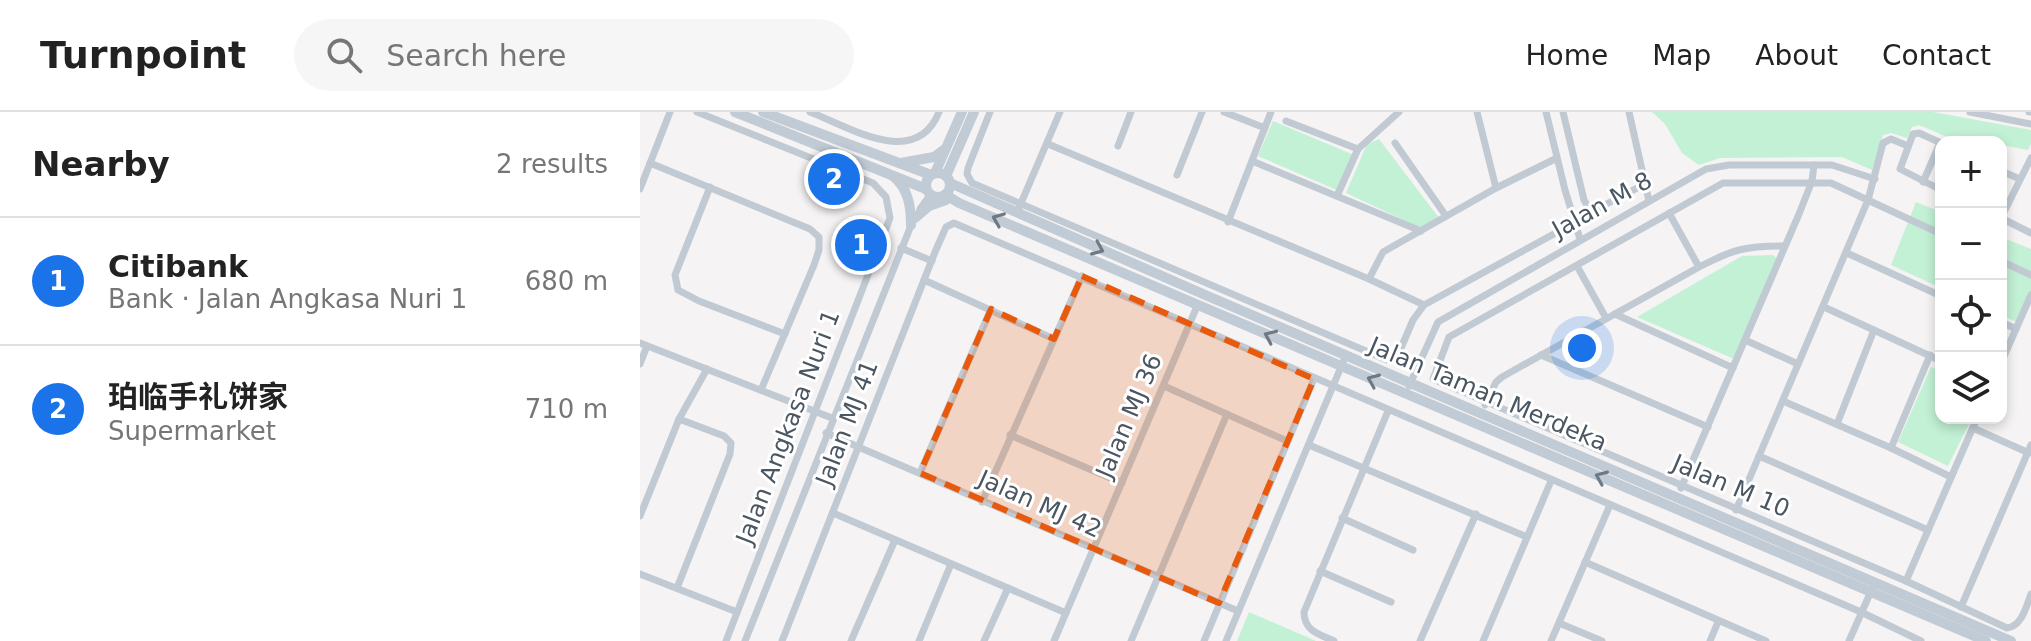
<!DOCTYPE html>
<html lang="en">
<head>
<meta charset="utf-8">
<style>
  body { margin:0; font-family:"DejaVu Sans","Noto Sans SC",sans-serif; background:#f6f6f6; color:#222 }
  .controls { position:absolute; right:24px; top:24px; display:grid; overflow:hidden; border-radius:16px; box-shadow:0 4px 12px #0003 }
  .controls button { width:72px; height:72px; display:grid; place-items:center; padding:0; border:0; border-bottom:2px solid #e0e0e0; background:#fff; color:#222; font:40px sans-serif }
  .you { position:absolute; left:942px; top:236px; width:28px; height:28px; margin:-20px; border:6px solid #fff; border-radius:50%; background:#1a73e8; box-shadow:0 0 0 12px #1a73e833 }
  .badge { display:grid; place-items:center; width:52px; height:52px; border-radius:50%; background:#1a73e8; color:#fff; font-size:26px; font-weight:700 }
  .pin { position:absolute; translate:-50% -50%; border:4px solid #fff; box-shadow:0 2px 8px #0006 }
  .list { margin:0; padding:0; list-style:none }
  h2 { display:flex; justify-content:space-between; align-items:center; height:104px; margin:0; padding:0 32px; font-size:34px }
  h2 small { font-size:26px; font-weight:400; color:#767676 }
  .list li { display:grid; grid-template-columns:52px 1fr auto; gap:24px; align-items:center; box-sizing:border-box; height:128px; padding:0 32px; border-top:2px solid #e0e0e0 }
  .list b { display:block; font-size:30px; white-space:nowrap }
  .list p { margin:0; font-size:26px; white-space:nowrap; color:#767676 }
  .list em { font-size:26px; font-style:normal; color:#767676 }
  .icon { flex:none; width:44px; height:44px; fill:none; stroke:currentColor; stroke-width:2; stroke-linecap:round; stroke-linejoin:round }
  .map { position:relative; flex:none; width:1391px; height:529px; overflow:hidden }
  header { display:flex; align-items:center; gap:48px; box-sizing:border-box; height:112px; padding:0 40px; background:#fff; border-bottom:2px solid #e0e0e0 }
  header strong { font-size:38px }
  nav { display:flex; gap:44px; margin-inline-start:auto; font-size:28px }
  .search { width:560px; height:72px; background:#f6f6f6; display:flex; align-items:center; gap:20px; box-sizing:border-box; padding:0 28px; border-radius:44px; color:#767676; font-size:30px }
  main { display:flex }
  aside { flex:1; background:#fff }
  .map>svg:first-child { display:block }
</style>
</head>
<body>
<header>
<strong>Turnpoint</strong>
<div class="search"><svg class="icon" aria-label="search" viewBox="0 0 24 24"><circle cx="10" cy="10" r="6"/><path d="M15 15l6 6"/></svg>Search here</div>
<nav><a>Home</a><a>Map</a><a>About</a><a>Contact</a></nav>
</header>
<main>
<aside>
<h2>Nearby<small>2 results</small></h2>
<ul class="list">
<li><span class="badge">1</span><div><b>Citibank</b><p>Bank · Jalan Angkasa Nuri 1</p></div><em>680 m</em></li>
<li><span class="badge">2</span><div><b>珀临手礼饼家</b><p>Supermarket</p></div><em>710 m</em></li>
</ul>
</aside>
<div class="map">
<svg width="1391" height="529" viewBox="0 0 1391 529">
  <rect width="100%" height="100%" fill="#f5f3f3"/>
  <g fill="#c3f1d5">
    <path d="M1012 0H1293L1391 18V31L1388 38 1361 33V30H1319L1279 13 1272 15 1267 26 1251 21 1243 23 1232 58 1202 45 1080 46 1059 53 1042 41 1025 12Z"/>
    <path d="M633 9 714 43 699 79 618 44Z"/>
    <path d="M739 27 799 106 781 116 706 81 727 32Z"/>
    <path d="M1276 90 1301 100V176L1251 153Z"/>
    <path d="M1361 125 1391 137V181L1379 211 1361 203Z"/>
    <path d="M1133 143 1137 147 1094 247 997 205 1102 144Z"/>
    <path d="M1291 255 1301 259V306H1332L1308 354 1258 330Z"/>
    <path d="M609 500 676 529H597Z"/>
  </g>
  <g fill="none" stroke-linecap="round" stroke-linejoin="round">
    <g stroke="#c1cad2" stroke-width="7">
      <path d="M57 0 233 71 246 85 250 106 86 529"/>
      <path d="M170 0C209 15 276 58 299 0"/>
      <path d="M350 0 328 56 327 62 332 71 747 248 758 243 773 208 784 193 934 111"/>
      <path d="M584 0 625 16"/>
      <path d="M837 0 856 76"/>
      <path d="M906 0 925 78 940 127"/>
      <path d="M923 0 944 88 948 95 955 98 1005 72"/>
      <path d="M989 0 1009 89"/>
      <path d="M1330 0 1391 12"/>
      <path d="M1389 0H1391"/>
      <path d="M646 9 718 37"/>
      <path d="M755 31 806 104"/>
      <path d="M1301 31 1279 21 1273 22 1260 57 1301 78"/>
      <path d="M408 32 729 167 784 193"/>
      <path d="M478 34 491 0"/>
      <path d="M612 49 781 119"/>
      <path d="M10 51 170 117 179 125V138L174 153 121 278"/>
      <path d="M1361 59 1380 67"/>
      <path d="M537 63 562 0"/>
      <path d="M1283 70 1300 31"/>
      <path d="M70 75 35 163 38 178 59 189 145 222"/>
      <path d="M0 77 30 0"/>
      <path d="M697 84 718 37 759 0"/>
      <path d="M379 96 420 0"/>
      <path d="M280 97 290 83"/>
      <path d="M1029 101 1059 155"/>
      <path d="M1361 106 1391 46"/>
      <path d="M1361 106 1391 121"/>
      <path d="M588 110 631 0"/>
      <path d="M1301 122 1191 71H1083L809 225 793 267 1266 469 1367 516C1382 514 1386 495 1391 482"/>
      <path d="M261 136 292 149"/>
      <path d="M1207 141 1301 184"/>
      <path d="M1361 149 1391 163"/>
      <path d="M937 154 966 206"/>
      <path d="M729 167 743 140 856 76 917 46"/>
      <path d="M284 168 414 227"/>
      <path d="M1184 195 1301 249"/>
      <path d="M975 202 1093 256"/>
      <path d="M1361 210 1376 217"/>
      <path d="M1105 228 1158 252"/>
      <path d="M0 231 192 306"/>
      <path d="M901 243 1068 315"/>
      <path d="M1361 251 1391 183"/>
      <path d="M0 252 7 234"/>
      <path d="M524 274 647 329"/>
      <path d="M769 274 798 210 1066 57 1089 53H1192L1235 67"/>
      <path d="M1143 289 1251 336 1311 365"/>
      <path d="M845 293 856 270 862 265 1059 155C1094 137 1105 134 1144 134"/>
      <path d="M1197 312 1234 218"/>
      <path d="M1333 316 1389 341"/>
      <path d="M186 321 598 499"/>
      <path d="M370 323 482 371"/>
      <path d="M669 333 887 425"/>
      <path d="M1251 336 1290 243"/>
      <path d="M1119 344 1288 418"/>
      <path d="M280 361 351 197"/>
      <path d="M1041 376 1159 102 1172 69 1174 53"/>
      <path d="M342 390 442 164"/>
      <path d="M1096 398 1228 88 1243 31 1251 27 1268 34"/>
      <path d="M193 401 426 501"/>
      <path d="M0 404 39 307 67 257"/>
      <path d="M702 406 773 438"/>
      <path d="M945 450 1126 529"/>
      <path d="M680 459 751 490"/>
      <path d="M0 462 97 500"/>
      <path d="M1266 469 1337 306"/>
      <path d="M37 476 90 342 91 331 84 324 39 307"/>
      <path d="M1321 495 1391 333"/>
      <path d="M919 511 962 529"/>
      <path d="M105 529 272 111"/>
      <path d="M142 529 295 140 306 115 314 111 1221 500 1281 529"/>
      <path d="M211 529 255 428"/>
      <path d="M279 529 311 452"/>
      <path d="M344 529 368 476"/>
      <path d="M414 529 558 192"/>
      <path d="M491 529 587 302"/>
      <path d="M564 529 674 267"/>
      <path d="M586 529 706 243"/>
      <path d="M694 529C679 522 664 519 664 500L748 299"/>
      <path d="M780 529 836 402"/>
      <path d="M843 529 911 369"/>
      <path d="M911 529 970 393"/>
      <path d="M1070 529 1078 510"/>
      <path d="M1209 529 1232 477"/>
    </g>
    <g stroke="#c1cbd6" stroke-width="10">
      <path d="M95 0 286 77"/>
      <path d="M123 0 291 63"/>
      <path d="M261 51 294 45 305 37"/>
      <circle cx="298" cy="73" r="12"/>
      <path d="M295 61 322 0"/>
      <path d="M253 64C268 76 271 94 271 113"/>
      <path d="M306 64 334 0"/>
      <path d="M310 71 563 182 1371 529"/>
      <path d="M306 83 319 91 1346 529"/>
      <path d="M275 106 289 94 306 88"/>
    </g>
  </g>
  <defs><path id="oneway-chevron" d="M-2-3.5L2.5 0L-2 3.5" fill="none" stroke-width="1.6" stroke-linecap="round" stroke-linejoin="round" transform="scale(2)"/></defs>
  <g stroke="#6e7984">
    <use href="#oneway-chevron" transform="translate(358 107) rotate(-158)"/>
    <use href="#oneway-chevron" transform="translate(458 137) rotate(23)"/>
    <use href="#oneway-chevron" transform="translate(630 224) rotate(-156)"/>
    <use href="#oneway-chevron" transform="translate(733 268) rotate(-157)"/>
    <use href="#oneway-chevron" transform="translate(961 365) rotate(-157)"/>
  </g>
  <path fill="#e8590c" fill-opacity="0.2" stroke="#e8590c" stroke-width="6" stroke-dasharray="16 10" stroke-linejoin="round" d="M442 164 674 267 579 491 280 361 351 197 414 227Z"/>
  <g text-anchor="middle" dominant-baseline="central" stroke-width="6" stroke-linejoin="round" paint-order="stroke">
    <g font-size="24" fill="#4a5661" stroke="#fff">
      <text transform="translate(962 93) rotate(-29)">Jalan M 8</text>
      <text transform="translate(848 282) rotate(23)">Jalan Taman Merdeka</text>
      <text transform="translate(489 304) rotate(-67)">Jalan MJ 36</text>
      <text transform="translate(207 311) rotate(-69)">Jalan MJ 41</text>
      <text transform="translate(148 315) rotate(-69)">Jalan Angkasa Nuri 1</text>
      <text transform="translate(1091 374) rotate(23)">Jalan M 10</text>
      <text transform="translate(400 392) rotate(24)">Jalan MJ 42</text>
    </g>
  </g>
</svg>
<div class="controls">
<button>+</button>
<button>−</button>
<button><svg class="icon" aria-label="locate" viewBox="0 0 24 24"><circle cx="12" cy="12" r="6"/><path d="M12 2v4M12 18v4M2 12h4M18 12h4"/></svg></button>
<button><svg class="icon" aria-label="layers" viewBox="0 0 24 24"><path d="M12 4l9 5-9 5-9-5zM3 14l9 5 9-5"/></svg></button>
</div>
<div class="you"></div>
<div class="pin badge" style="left:221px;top:133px">1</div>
<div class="pin badge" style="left:194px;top:67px">2</div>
</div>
</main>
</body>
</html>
